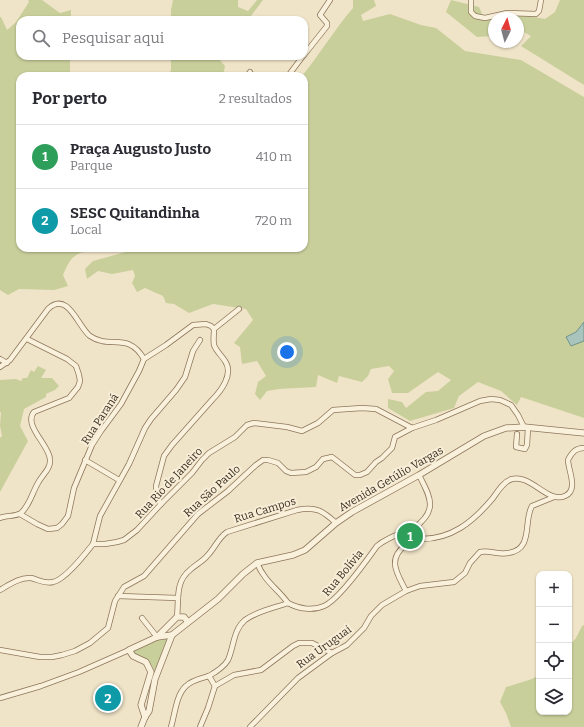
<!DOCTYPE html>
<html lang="pt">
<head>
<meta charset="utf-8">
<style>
  body { margin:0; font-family:Bitter,serif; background:#f2f2f3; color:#2b2b33 }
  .controls { position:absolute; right:12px; bottom:12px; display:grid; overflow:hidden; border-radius:8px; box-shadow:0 1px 3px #0004 }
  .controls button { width:36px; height:36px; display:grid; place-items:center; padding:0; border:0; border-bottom:1px solid #e1e1e2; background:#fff; color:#2b2b33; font:20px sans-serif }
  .compass { position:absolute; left:488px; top:12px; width:36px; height:36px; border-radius:50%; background:#fff; box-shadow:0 1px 3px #0004; rotate:6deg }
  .you { position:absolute; left:287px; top:352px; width:14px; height:14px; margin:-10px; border:3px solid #fff; border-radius:50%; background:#1a73e8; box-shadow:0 0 0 6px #1a73e833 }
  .badge { display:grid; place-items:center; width:26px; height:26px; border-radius:50%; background:#d93025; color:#fff; font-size:13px; font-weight:700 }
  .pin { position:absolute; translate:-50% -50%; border:2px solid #fff; box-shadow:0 1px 4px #0006 }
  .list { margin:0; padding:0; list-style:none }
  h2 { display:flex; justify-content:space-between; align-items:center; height:52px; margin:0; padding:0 16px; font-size:17px }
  h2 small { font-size:13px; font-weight:400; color:#7c7c81 }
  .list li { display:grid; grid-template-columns:26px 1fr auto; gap:12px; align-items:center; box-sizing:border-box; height:64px; padding:0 16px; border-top:1px solid #e1e1e2 }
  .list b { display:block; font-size:15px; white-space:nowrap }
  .list p { margin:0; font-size:13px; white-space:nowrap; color:#7c7c81 }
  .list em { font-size:13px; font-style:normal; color:#7c7c81 }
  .icon { flex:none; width:22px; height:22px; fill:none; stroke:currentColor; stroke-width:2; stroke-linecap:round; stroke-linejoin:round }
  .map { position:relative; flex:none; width:584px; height:727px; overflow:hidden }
  .search { position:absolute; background:#fff; box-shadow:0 1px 3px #0004; left:16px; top:16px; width:292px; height:44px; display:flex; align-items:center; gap:10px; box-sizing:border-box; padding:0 14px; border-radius:12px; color:#7c7c81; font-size:15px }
  .panel { position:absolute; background:#fff; box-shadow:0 1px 3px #0004; left:16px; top:72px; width:292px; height:180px; border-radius:12px }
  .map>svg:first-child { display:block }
</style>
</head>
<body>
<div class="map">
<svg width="584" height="727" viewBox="0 0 584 727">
  <rect width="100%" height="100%" fill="#f0e4c8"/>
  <g fill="#c9cf9b">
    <path d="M28 0H42L60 13 71 10V20H20V56H70V76H20V248H99C77 253 72 253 63 275L68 286 54 290 19 289 8 295 0 290V17H1L7 30 16 22 29 2Z"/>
    <path d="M173 0H238V7L248 11 257 0H263L248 20H171V10Z"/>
    <path d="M353 0H374L376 6 361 15 363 21 390 14 421 25 436 28 465 51 521 60 584 97V418L521 397 517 405 501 391 478 382 459 396 454 408 410 421 388 408V399L402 402 406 408 426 392 438 391 451 380 438 372 408 393H392L388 379 394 371 389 366 371 369 368 376 362 382 339 376 337 383 318 375 316 387 279 389 267 391 260 400 255 394 258 382 266 376 257 361 242 364 240 347 234 343 253 320 246 309 213 304 189 313 174 304 166 303 163 296 145 288 137 292 132 283 135 276 133 270 112 274 98 271 87 279 85 269 93 261 140 248H304V76H302C320 54 334 30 353 8Z"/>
    <path d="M451 0 479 7 483 16 523 15 545 19 555 12 560 0H584V85L521 46 531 36 518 29V18H494V36L477 37 446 12Z"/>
    <path d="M171 56H220L218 58 225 66 223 76H168L171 70Z"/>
    <path d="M38 366 46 370 41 378H52L59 386 55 390 46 394V397L24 409 20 426 28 441 0 492V438L2 436 0 426 1 412H0V380L16 379 21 381 23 378H27L31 370 34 372Z"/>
    <path d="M584 625V727H511L506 713 500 702 506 687 532 679 539 675V712H569V646L576 638 582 626Z"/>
    <path d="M164 639H167V641L155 672C151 662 146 657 135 654L134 652 135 650 157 640Z"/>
  </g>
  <path fill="#a9c4bc" stroke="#6f938a" d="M584 322V341L571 346 566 337 576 332Z"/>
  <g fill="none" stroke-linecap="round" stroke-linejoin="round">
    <g stroke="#8d765c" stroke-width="6">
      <g id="minor">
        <path d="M471 0V12L475 16 485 18 507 13 536 14 539 11 541 0"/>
        <path d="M304 55 327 26V23L320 15 330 0"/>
        <path d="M247 76 250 72"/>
        <path d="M288 76 303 56"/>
        <path d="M214 329 239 309"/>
        <path d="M0 359 7 363"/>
        <path d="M0 367 10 360 48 309C68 290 78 327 90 336 110 350 128 331 144 359"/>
        <path d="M517 434 516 447 525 449 527 445 528 428"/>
        <path d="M85 460 119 480"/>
        <path d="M20 514 37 524 48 529 57 528 62 524 68 516 74 488 92 445 101 431 121 404 139 371 144 359 166 345 193 325 206 324 211 326 214 329C214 334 213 340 214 345 216 351 222 356 225 361 234 374 221 391 212 400L172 445 164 456 156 486 157 497 161 504"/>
        <path d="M0 518C6 515 15 517 21 513 30 505 32 493 38 483 42 475 51 469 50 459 49 445 23 425 34 412L69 398 78 387 80 381 79 375 76 366 67 359 27 339"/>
        <path d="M414 528C439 510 430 497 419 475"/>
        <path d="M419 539C451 540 473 522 493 498 498 491 504 481 512 479 531 474 548 504 565 496 579 490 568 470 568 460 572 452 576 448 584 448"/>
        <path d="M93 544 100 516 129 464 145 428 151 419 176 390 185 377 193 351 200 340"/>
        <path d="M257 563C265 582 277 588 288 603"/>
        <path d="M0 590C9 585 20 577 31 578 39 580 45 584 53 582 65 580 85 554 93 544H105L117 542 124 540 137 530 161 504 192 473 202 460 209 453 235 437 247 425 254 423 287 427 302 431 318 423 333 410 362 408 376 409 412 428 436 420 480 401 491 399 500 400 511 405 518 415 524 427"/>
        <path d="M406 591C397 573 386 559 407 544"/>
        <path d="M118 596 178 598"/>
        <path d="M177 617C179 599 175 582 190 570 195 565 202 562 207 556 215 548 218 538 227 532L297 510C316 506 323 511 336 523"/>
        <path d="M142 618 157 637"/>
        <path d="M0 650 40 657H52L62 655 75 651 90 643 108 628 115 601 124 587 144 576 198 514 228 491 256 465 263 460H268L278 463 286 471 291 473 306 472 316 467 323 459 332 457 355 475H360L367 472 376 462 382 458 392 448 395 437 412 428"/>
        <path d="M209 676C216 672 224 667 228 660 234 647 233 630 245 620 257 611 274 608 288 603 299 609 313 611 324 606 339 600 367 560 377 546 388 537 401 533 414 528L419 539 407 544 402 533"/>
        <path d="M0 698 41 686 79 672 129 650"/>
        <path d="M171 727C175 714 176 695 186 686 192 680 202 678 209 676L215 686 234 675 261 670 293 646 299 643H312L332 653"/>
        <path d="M200 727 208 708 215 686"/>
        <path d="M250 727 298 678 332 653 347 645 364 628 371 616 382 605 406 591 420 586 454 582 465 573 470 563 480 552C489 550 499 555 508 553 534 550 523 521 532 506L554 497"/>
      </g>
    </g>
    <g stroke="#8d765c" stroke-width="7">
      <g id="tertiary">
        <path d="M157 637 172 635 218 599 243 574 257 563 293 555 305 550 336 523 352 512 419 475 484 436 506 428 524 427 584 433"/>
        <path d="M145 717 141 705 151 672 146 662 133 656 129 650 157 637 177 617H184L188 622"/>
        <path d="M141 727 145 717 149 711 155 679 172 635"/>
      </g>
    </g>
    <use href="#minor" stroke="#faf1dc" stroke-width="4.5"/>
    <use href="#tertiary" stroke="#faf1dc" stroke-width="5.5"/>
  </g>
  <g text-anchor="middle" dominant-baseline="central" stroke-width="4" stroke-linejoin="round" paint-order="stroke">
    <g font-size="11" fill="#3d2e20" stroke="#f7eed8">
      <text transform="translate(100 419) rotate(-57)">Rua Paraná</text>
      <text transform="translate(391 479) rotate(-30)">Avenida Getúlio Vargas</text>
      <text transform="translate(169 483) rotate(-47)">Rua Rio de Janeiro</text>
      <text transform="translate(212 491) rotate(-42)">Rua São Paulo</text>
      <text transform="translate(265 510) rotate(-17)">Rua Campos</text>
      <text transform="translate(343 573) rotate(-50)">Rua Bolívia</text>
      <text transform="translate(324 647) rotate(-36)">Rua Uruguai</text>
    </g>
  </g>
</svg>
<div class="controls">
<button>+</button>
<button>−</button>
<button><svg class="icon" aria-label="locate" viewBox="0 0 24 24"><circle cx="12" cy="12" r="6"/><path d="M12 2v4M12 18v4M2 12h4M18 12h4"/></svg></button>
<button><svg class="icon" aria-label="layers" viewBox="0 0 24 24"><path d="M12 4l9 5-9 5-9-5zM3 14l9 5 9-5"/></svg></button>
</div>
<svg class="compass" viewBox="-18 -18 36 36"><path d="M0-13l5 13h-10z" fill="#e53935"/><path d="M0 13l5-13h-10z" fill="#7c7c81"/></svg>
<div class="you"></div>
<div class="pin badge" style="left:410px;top:536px;background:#2e9e5b">1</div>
<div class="pin badge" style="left:108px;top:698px;background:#0f9aa8">2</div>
<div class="search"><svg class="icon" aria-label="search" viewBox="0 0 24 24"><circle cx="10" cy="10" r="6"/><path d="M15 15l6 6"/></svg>Pesquisar aqui</div>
<section class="panel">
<h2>Por perto<small>2 resultados</small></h2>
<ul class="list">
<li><span class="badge" style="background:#2e9e5b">1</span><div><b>Praça Augusto Justo</b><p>Parque</p></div><em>410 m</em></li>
<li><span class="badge" style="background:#0f9aa8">2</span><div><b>SESC Quitandinha</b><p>Local</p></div><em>720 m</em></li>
</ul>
</section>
</div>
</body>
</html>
